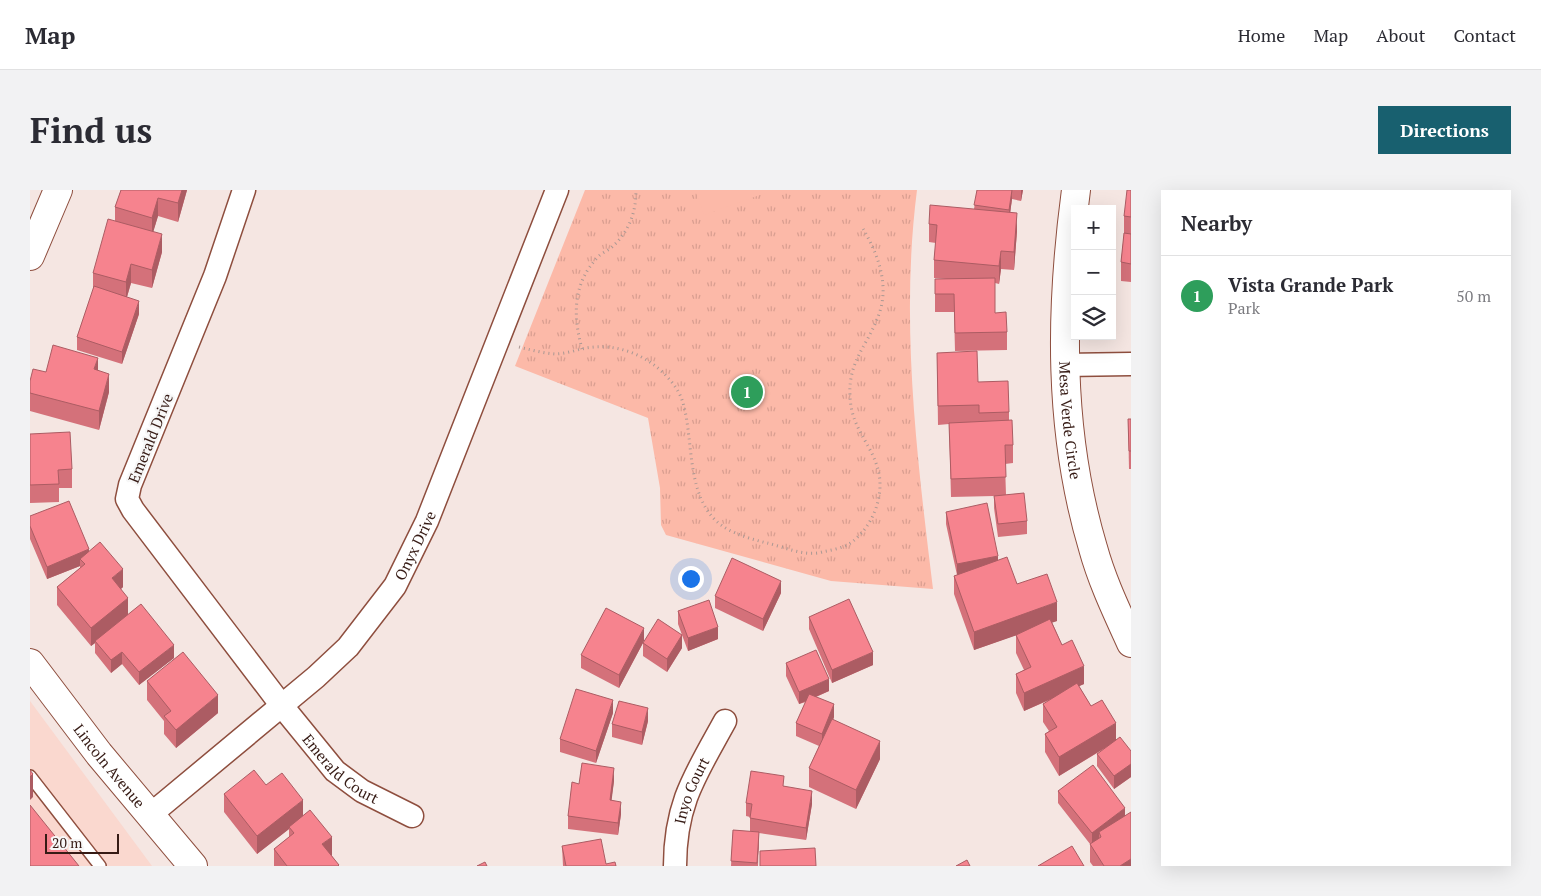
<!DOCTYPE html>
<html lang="en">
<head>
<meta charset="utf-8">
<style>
  body { margin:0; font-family:"PT Serif",serif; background:#f2f2f3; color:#2b2b33 }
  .controls { position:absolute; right:15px; top:15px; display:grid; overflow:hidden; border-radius:0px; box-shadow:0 5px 20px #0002 }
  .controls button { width:45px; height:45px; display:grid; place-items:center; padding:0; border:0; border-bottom:1px solid #e1e1e2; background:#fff; color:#2b2b33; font:25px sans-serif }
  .scale { position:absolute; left:15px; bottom:12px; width:74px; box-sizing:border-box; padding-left:5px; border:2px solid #361b15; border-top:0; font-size:14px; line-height:18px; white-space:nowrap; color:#361b15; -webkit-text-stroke:4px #f7f7f7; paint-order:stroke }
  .you { position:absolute; left:660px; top:388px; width:18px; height:18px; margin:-12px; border:4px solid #fff; border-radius:50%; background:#1a73e8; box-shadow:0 0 0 8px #1a73e833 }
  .badge { display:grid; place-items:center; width:32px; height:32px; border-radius:50%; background:#18606f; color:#fff; font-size:16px; font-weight:700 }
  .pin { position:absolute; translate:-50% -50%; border:2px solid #fff; box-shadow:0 1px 5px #0006 }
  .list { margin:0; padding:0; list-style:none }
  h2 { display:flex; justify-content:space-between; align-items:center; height:65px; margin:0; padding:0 20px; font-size:21px }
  h2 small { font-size:16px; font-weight:400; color:#7c7c81 }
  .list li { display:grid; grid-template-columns:32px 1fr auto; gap:15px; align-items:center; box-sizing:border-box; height:80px; padding:0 20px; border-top:1px solid #e1e1e2 }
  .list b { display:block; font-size:19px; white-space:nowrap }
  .list p { margin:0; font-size:16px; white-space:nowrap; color:#7c7c81 }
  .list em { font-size:16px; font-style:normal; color:#7c7c81 }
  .icon { flex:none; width:28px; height:28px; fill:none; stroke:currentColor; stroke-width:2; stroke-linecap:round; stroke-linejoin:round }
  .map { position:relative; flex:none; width:1101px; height:676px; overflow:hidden; border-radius:0px }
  header { display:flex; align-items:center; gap:30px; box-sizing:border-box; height:70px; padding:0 25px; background:#fff; border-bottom:1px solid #e1e1e2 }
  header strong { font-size:24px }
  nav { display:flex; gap:28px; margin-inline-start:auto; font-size:18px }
  .intro { display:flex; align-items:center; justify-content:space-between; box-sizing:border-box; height:120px; padding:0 30px }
  h1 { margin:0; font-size:35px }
  .button { padding:12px 22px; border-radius:0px; background:#18606f; color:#fff; font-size:18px; font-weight:700 }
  main { display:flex; gap:30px; padding:0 30px }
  aside { flex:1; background:#fff; border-radius:0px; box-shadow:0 5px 20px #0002 }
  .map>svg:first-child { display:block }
</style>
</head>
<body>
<header>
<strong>Map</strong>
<nav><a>Home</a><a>Map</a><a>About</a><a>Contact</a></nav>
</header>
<div class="intro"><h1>Find us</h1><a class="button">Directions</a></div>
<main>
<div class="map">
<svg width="1101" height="676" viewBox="0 0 1101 676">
  <defs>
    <pattern id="grass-tufts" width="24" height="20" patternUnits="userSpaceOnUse" patternTransform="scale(1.25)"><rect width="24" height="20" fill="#fcb9a8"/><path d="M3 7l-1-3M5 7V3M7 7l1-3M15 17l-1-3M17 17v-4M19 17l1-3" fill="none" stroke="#d99e90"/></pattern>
  </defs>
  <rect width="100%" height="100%" fill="#f5e6e2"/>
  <path fill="#fad8cf" d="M0 511 122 676H0Z"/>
  <path fill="url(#grass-tufts)" d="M555 0H887C870 132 887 268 903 399L801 391 636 345 631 335 630 298 618 228 485 176Z"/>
  <path fill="#fcb9a8" d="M665 0H738V2L674 25Z"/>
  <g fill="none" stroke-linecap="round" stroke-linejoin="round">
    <g stroke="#8e4e3e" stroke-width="14">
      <path id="lane" d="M0 586 70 676"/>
    </g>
    <g stroke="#8e4e3e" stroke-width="25">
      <g id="street">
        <path id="s1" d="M214 0 185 86 100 295 97 309 103 320 252 516 305 581 332 601 382 626"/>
        <path d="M1034 175 1101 174"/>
        <path id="s2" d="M120 625 286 487 318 457 365 396 397 331 527 0"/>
        <path id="s3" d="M645 676C645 613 666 584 695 531"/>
      </g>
    </g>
    <g stroke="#8e4e3e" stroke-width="30">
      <g id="secondary">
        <path id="s4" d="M1046 0C1030 120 1028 241 1063 358 1072 391 1087 422 1101 453"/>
        <path d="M0 66 28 0"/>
        <path id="s5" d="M0 473 69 564 163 676"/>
      </g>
    </g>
    <g stroke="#ab9893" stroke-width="3" stroke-dasharray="1 4" stroke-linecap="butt">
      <path d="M489 157C501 160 513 163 525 164 535 164 546 160 556 158 580 154 604 160 624 175 636 184 649 198 653 213 665 254 654 316 699 340 711 346 724 350 737 353 754 357 775 367 792 362 802 360 814 358 822 352 844 335 856 303 847 276 839 251 821 237 820 206 818 170 839 154 849 124 860 94 847 62 832 37"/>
      <path d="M552 159C543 126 542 93 569 66 572 63 577 61 581 58 599 42 606 23 606 0"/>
    </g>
    <use href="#lane" stroke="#fff" stroke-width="11"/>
    <use href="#street" stroke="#fff" stroke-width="22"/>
    <use href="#secondary" stroke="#fff" stroke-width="28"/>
  </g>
  <g fill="#d4717a">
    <path d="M91 0H157L148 32 128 26 123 42 132 62 122 98 101 93 97 107 109 124 92 174 47 160V147L63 101V83L85 31V17Z"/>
    <path d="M947 0H993L991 11 982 9 980 23 987 41 984 80 971 79 969 94 965 93V123L977 142V160L925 161 924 122H905V89H916L904 88V70L906 53 899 52V34L944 19Z"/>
    <path d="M1101 0V92L1091 91V72L1094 44V26Z"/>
    <path d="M907 163 948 192 979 222V230L983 255V273L975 274 976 305 997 331V344L968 347 964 318V306L921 307 919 234 908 235Z"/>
    <path d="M68 180 79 202 69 240 0 221V191L16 182Z"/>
    <path d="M1098 229H1101V279H1099Z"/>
    <path d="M0 244 42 279V298H29V312L0 313Z"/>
    <path d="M916 322 968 370 987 394 1027 431 1022 432 1032 455 1054 494 1049 496 1061 516 1086 550 1101 561V587L1084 599 1067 576V564L1077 557 1029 586 1015 562V544L1019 541 1013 532V514L1024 508 994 521 986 503V484L994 480 986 463V445L944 460 924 404V386L927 385 916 334Z"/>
    <path d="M0 326 59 362 93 397 91 399 98 425 144 468 109 495 92 474 81 483 65 463V453L61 456 27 415V397L50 378V376L17 389 0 349Z"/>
    <path d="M751 403 733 441 685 418V406Z"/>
    <path d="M648 421 688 449 658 461 652 445V458L637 482 613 466V453L589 498 551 478V465L652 445 648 434Z"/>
    <path d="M779 427 843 475 802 493 779 439Z"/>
    <path d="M756 473 799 501 786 507 804 527 803 530 850 569 826 619 779 597V578L789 556 766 546V533L776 512 769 514 756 486Z"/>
    <path d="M117 491 188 523 146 558 134 544V531L117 510Z"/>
    <path d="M583 523 566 573 530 562V549Z"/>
    <path d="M618 531 612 555 582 547V534Z"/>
    <path d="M584 591 581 611 591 624 588 645 538 639V626L549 594Z"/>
    <path d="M236 595 273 626 309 676H244V659L259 647V639L227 664 194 622V604Z"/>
    <path d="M754 596 782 614 776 650 729 643 728 676H701L703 640 725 642 720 641V627L716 626V613Z"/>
    <path d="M1028 601 1095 626 1101 676H1063L1060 672V654L1028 613Z"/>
    <path d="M532 656 576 674 586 676H533Z"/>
  </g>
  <g fill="#ac5c63">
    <path d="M152 0H157L148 32V13Z"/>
    <path d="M982 0V9L979 32V20Z"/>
    <path d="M991 0H993L991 11Z"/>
    <path d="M128 8V26L122 46V28Z"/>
    <path d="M987 23V41L984 80V62Z"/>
    <path d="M132 44V62L122 98V80Z"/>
    <path d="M971 61V79L969 94V76Z"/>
    <path d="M101 74V93L96 110V92Z"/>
    <path d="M109 111V124L92 174V162Z"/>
    <path d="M68 168V186L64 179Z"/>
    <path d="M79 184V202L69 240V221Z"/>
    <path d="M59 359V372L50 369V376L17 389V377Z"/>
    <path d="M968 366V378L927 387V374Z"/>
    <path d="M93 379V397L82 407V388Z"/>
    <path d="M751 391V403L733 441V429Z"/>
    <path d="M98 408V427L65 451V453L61 456V438Z"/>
    <path d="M1027 412V431L944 460V442Z"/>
    <path d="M688 437V449L658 461V448Z"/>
    <path d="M614 438V451L589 498V485Z"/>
    <path d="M652 445V458L637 482V469Z"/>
    <path d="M144 455V468L109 495V482Z"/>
    <path d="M92 462V474L81 483V470Z"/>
    <path d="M843 462V475L802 493V480Z"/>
    <path d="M1054 476V494L994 521V503Z"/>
    <path d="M799 489V501L769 514V502Z"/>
    <path d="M188 505V523L146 558V540Z"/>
    <path d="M583 510V523L566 573V561Z"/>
    <path d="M804 514V527L792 557V544Z"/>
    <path d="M618 518V531L612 555V542Z"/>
    <path d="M1086 533V551L1029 586V567Z"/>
    <path d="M850 551V569L826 619V600Z"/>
    <path d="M1101 574V587L1084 599V586Z"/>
    <path d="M584 578V591L580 623V610Z"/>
    <path d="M3 584V607L0 610V587Z"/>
    <path d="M782 601V614L776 650V638Z"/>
    <path d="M273 610V628L259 637V639L227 664V646Z"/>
    <path d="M591 612V624L588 645V633Z"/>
    <path d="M1095 618V630L1069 642V651L1062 656V643Z"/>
    <path d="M729 642V655L727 676Z"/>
    <path d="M302 647V665L292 672V654Z"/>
    <path d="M1101 669V676H1090Z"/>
  </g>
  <g fill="#f6838e" stroke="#ac5c63">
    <path d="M91 0H152L148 13 128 8 122 28 85 17Z"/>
    <path d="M947 0H982L979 20 944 15Z"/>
    <path d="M1097 0H1101V27L1094 26Z"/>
    <path d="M900 15 987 23 984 62 971 61 969 76 904 70 907 35 899 34Z"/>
    <path d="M78 29 132 44 122 80 101 74 96 92 63 83Z"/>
    <path d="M1094 43 1101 44V74L1091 72Z"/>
    <path d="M965 88V123L976 122 977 142 925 143 924 104H905V89Z"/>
    <path d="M64 96 109 111 92 162 47 147Z"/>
    <path d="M23 155 68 168 64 179 79 184 69 221 0 203V191L3 179 16 182Z"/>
    <path d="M947 161 948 192 978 191 979 222 949 223V215L908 216 907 163Z"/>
    <path d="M1098 229H1101V261H1099Z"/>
    <path d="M982 230 983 255H975L976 287 921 289 919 233Z"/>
    <path d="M40 242 42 279 28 280 29 294 0 295V244Z"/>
    <path d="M994 303 997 331 968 334 964 306Z"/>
    <path d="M39 311 59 359 17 377 0 336V326Z"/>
    <path d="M957 313 968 366 927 374 916 322Z"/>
    <path d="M70 352 93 379 82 388 98 408 61 438 27 397 55 374 50 369Z"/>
    <path d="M977 367 987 394 1017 384 1027 412 944 442 924 386Z"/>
    <path d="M702 368 751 391 733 429 685 406Z"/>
    <path d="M819 409 843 462 802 480 779 427Z"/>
    <path d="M679 410 688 437 658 448 648 421Z"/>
    <path d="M111 414 144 455 109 482 92 462 81 470 65 451Z"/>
    <path d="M576 418 614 438 589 485 551 465Z"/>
    <path d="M628 429 652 445 637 469 613 453Z"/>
    <path d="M1020 429 1032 455 1042 450 1054 476 994 503 986 484 1001 477 986 445Z"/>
    <path d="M786 460 799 489 769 502 756 473Z"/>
    <path d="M153 462 188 505 146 540 134 526 141 521 117 491Z"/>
    <path d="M1047 493 1061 516 1072 510 1086 533 1029 567 1015 544 1027 537 1013 514Z"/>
    <path d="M546 499 583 510 566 561 530 549Z"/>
    <path d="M779 504 804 514 792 544 766 533Z"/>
    <path d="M589 511 618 518 612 542 582 534Z"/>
    <path d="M802 529 850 551 826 600 779 578Z"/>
    <path d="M1090 547 1101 561V574L1084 586 1067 564Z"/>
    <path d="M552 573 584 578 580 610 591 612 588 633 538 626 542 592 549 594Z"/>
    <path d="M1063 575 1095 618 1062 643 1028 601Z"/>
    <path d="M0 580 3 584 0 587Z"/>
    <path d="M224 580 236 595 252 583 273 610 227 646 194 604Z"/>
    <path d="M721 581 754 586 753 596 782 601 776 638 720 628 722 614 716 613Z"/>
    <path d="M0 615 49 676H0Z"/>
    <path d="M280 620 302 647 292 654 309 675 308 676H257L244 659 264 643 259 637Z"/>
    <path d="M1101 622V669L1090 676H1074L1060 654 1071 647 1069 642Z"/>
    <path d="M703 640 729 642 727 673 701 671Z"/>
    <path d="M571 649 576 674 585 672 586 676H536L532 656Z"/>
    <path d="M1042 656 1054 676H1008Z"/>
    <path d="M785 658 786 676H730V661Z"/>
    <path d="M937 670 940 676H926Z"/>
    <path d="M455 672 457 676H447Z"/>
  </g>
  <g text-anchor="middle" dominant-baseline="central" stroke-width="4.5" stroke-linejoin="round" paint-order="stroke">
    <g font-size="15" fill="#361b15" stroke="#f7f7f7">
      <text stroke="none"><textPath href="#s4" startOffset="231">Mesa Verde Circle</textPath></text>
      <text transform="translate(120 248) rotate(-68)">Emerald Drive</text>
      <text stroke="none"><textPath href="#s2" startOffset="382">Onyx Drive</textPath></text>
      <text stroke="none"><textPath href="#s5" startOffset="130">Lincoln Avenue</textPath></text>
      <text stroke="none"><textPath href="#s1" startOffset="676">Emerald Court</textPath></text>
      <text stroke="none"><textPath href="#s3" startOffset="78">Inyo Court</textPath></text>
    </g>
  </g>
</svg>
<div class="controls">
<button>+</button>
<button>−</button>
<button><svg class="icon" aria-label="layers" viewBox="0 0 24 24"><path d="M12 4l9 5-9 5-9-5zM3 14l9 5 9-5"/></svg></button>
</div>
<div class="scale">20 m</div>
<div class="you"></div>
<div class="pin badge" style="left:717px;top:202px;background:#2e9e5b">1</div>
</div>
<aside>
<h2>Nearby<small></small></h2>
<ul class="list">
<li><span class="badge" style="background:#2e9e5b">1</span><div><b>Vista Grande Park</b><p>Park</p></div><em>50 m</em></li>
</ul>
</aside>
</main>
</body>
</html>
